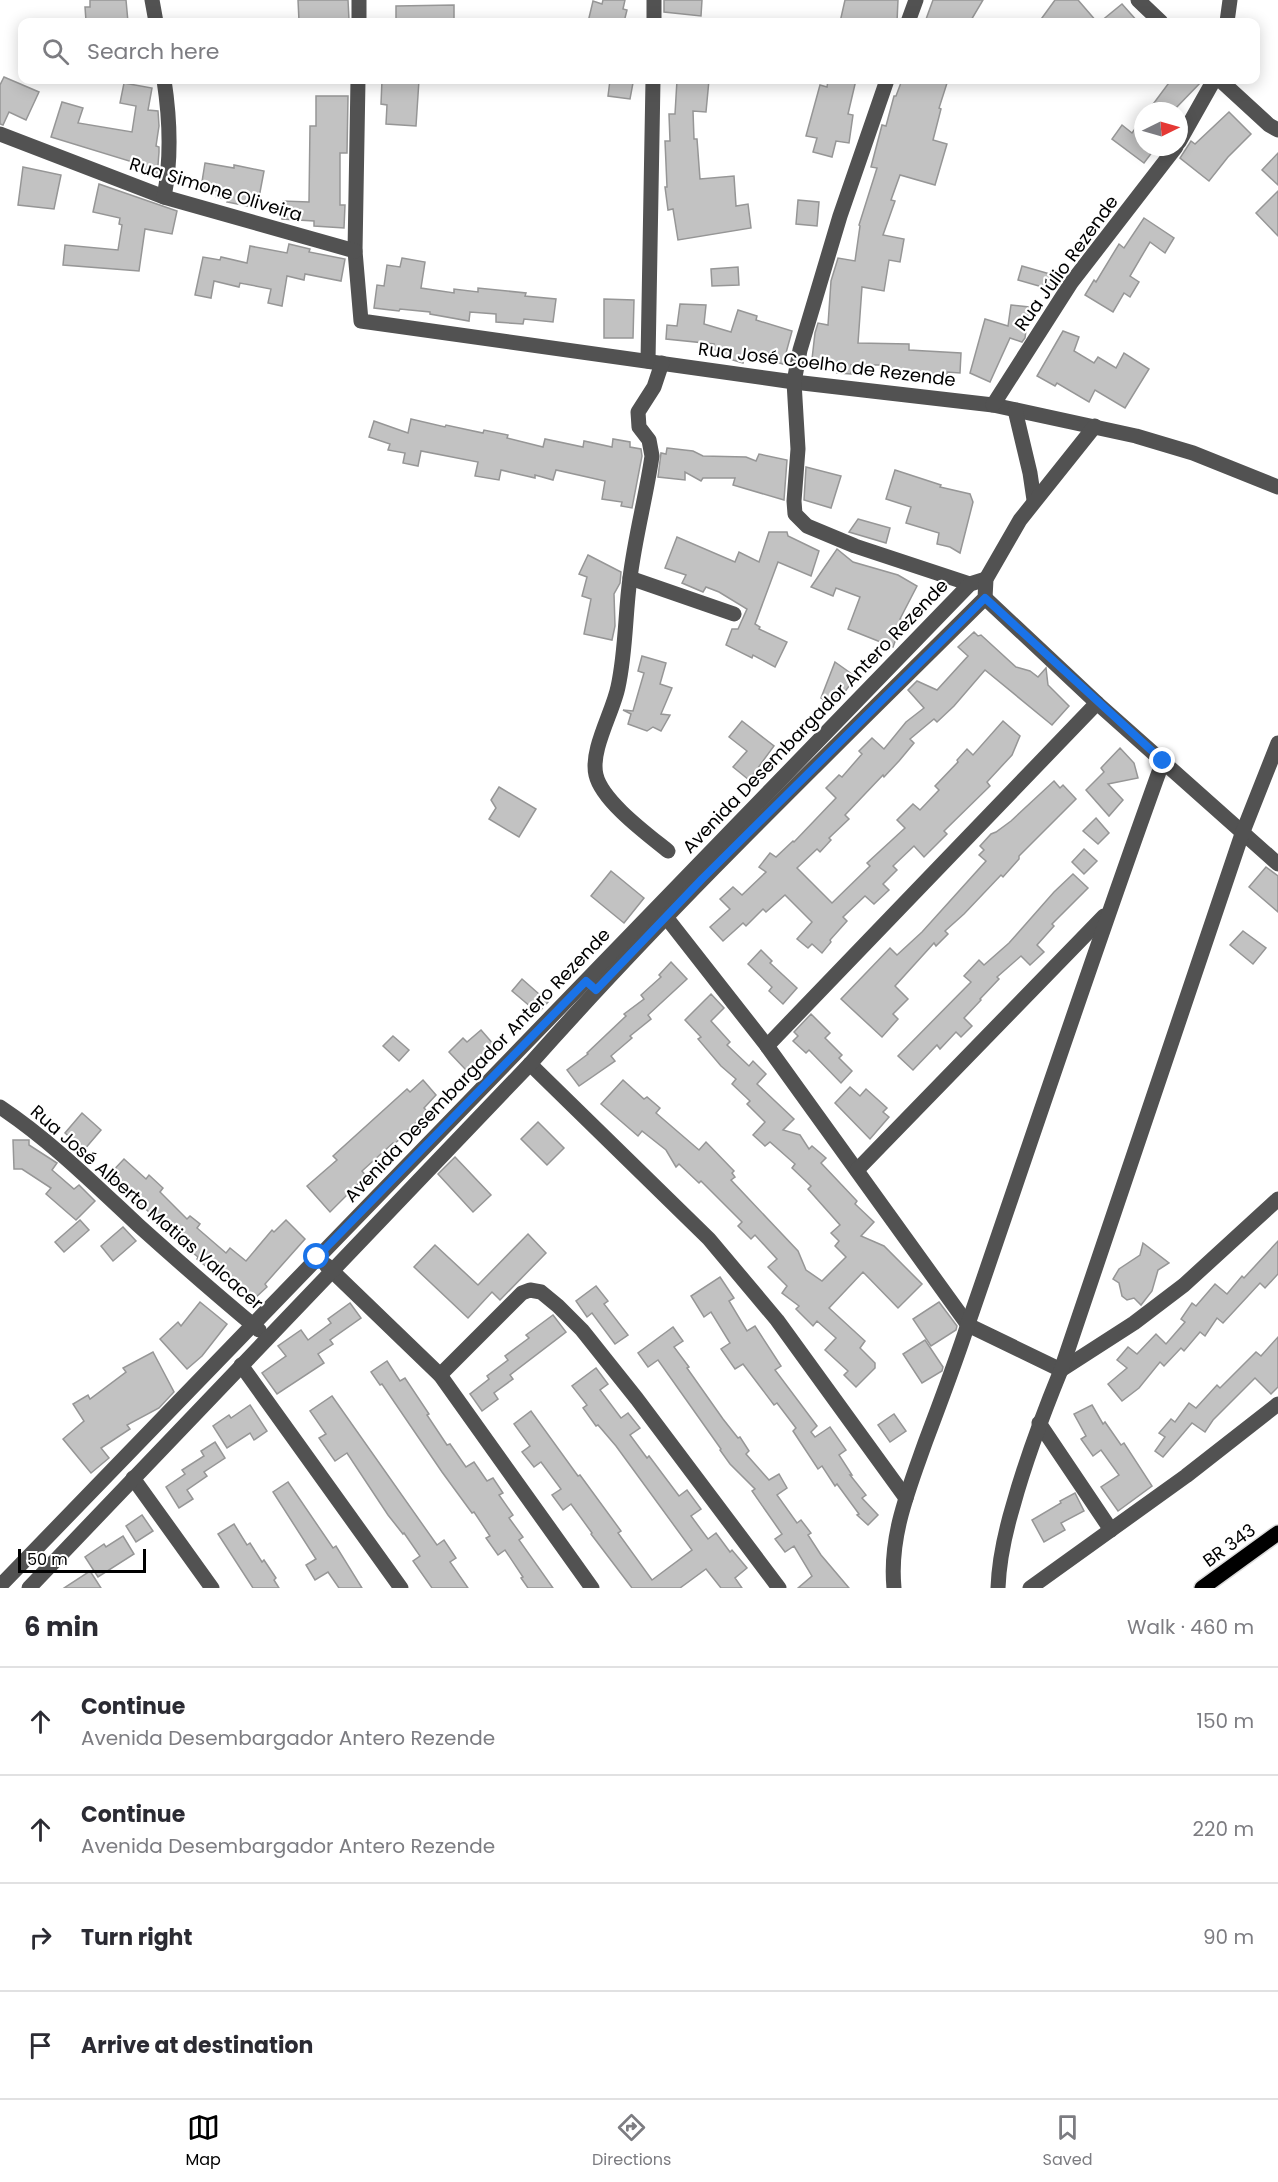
<!DOCTYPE html>
<html lang="en">
<head>
<meta charset="utf-8">
<style>
  body { margin:0; font-family:Poppins,sans-serif; background:#f7f7f7; color:#2b2b33 }
  .compass { position:absolute; left:1134px; top:102px; width:54px; height:54px; border-radius:50%; background:#fff; box-shadow:0 3px 15px #0003; rotate:85deg }
  .scale { position:absolute; left:18px; bottom:15px; width:128px; box-sizing:border-box; padding-left:6px; border:3px solid #000; border-top:0; font-size:16px; line-height:21px; white-space:nowrap; color:#000; -webkit-text-stroke:4px #fff; paint-order:stroke }
  .stop { position:absolute; width:18px; height:18px; margin:-14px; border:4px solid #1a73e8; border-radius:50%; background:#fff }
  .stop.end { background:#1a73e8; border-color:#fff; box-shadow:0 2px 6px #0008 }
  .list { margin:0; padding:0; list-style:none }
  h2 { display:flex; justify-content:space-between; align-items:center; height:78px; margin:0; padding:0 24px; font-size:26px }
  h2 small { font-size:20px; font-weight:400; color:#7c7c81 }
  .list li { display:grid; grid-template-columns:39px 1fr auto; gap:18px; align-items:center; box-sizing:border-box; height:108px; padding:0 24px; border-top:2px solid #e1e1e2 }
  .list b { display:block; font-size:22px; white-space:nowrap }
  .list p { margin:0; font-size:20px; white-space:nowrap; color:#7c7c81 }
  .list em { font-size:20px; font-style:normal; color:#7c7c81 }
  .icon { flex:none; width:33px; height:33px; fill:none; stroke:currentColor; stroke-width:2; stroke-linecap:round; stroke-linejoin:round }
  .map { position:relative; flex:none; width:1278px; height:1588px; overflow:hidden }
  .search { position:absolute; background:#fff; box-shadow:0 3px 15px #0003; left:18px; right:18px; top:18px; height:66px; display:flex; align-items:center; gap:15px; box-sizing:border-box; padding:0 21px; border-radius:12px; color:#7c7c81; font-size:22px }
  .sheet { height:510px; background:#fff }
  nav { display:flex; justify-content:space-around; align-items:center; box-sizing:border-box; height:84px; border-top:2px solid #e1e1e2; background:#fff; font-size:16px; color:#7c7c81 }
  nav a { display:grid; justify-items:center; gap:3px }
  nav .on { color:#000 }
  .map>svg:first-child { display:block }
</style>
</head>
<body>
<div class="map">
<svg width="1278" height="1588" viewBox="0 0 1278 1588">
  <rect width="100%" height="100%" fill="#fff"/>
  <g fill="#c2c2c2" stroke="#969696" stroke-width="1.5">
    <path d="M90 0H126L128 22H104L103 20 86 21 85 7H90Z"/>
    <path d="M298 0H348L349 20 299 21Z"/>
    <path d="M603 0H625L623 9 627 10 624 22H588L593 1 602 4Z"/>
    <path d="M664 0H702L701 16 664 12Z"/>
    <path d="M845 0H898L897 22H840Z"/>
    <path d="M933 0H983L970 22H925Z"/>
    <path d="M1055 0H1078L1097 22H1039Z"/>
    <path d="M1122 4 1138 22H1100Z"/>
    <path d="M454 5V22H396V6Z"/>
    <path d="M4 77 39 92 26 120 9 112 3 125 0 124V85Z"/>
    <path d="M382 80H419L416 126 386 124 387 105 381 104Z"/>
    <path d="M610 80 633 83 630 99 608 96Z"/>
    <path d="M677 80H709L706 112 693 111 694 139H697L700 179 734 176 736 206 748 204 751 228 678 240 673 209 668 210 665 187H667L665 141H670L669 114H675Z"/>
    <path d="M828 80H856L848 114 853 115 849 143 836 141 832 157 813 152 817 138 806 136 820 85 827 87Z"/>
    <path d="M902 80H948L939 108 941 109 933 140 947 144 935 185 900 175 891 200 895 201 883 235 904 239 900 262 889 260 884 291 862 287 858 343 909 344V350L961 353 960 373 947 372V375L898 373V370L880 369 881 365H851V374L837 373 838 363 812 359 815 333 818 323 828 325 831 281 838 258 855 261 860 226 859 225 877 168 871 167 882 125 886 126 894 96H896Z"/>
    <path d="M1171 80H1203L1173 111H1148Z"/>
    <path d="M124 83 152 88 148 110 158 111 159 126 156 146 159 147V152L157 178 143 173 144 166 135 164 136 163 51 137 62 102 83 108 78 123 132 132 136 106 120 103Z"/>
    <path d="M316 96H348L347 153H340V205H345L344 228 314 226V221L282 219 283 201 309 202 310 126H316Z"/>
    <path d="M1229 112 1251 134 1228 157 1209 181 1180 158 1191 141 1195 144Z"/>
    <path d="M1143 118V147H1156L1144 163 1112 139 1122 125 1132 133Z"/>
    <path d="M1278 153V185L1262 170Z"/>
    <path d="M205 163 234 168V165L264 171 257 208 227 202 228 200 216 197 217 191 201 188Z"/>
    <path d="M23 167 61 175 54 209 18 205Z"/>
    <path d="M99 184 177 211 172 234 145 229 139 271 63 265 65 245 118 250 122 225 119 224 120 218 93 212Z"/>
    <path d="M1278 191V236L1256 213Z"/>
    <path d="M798 200 819 202 817 226 796 224Z"/>
    <path d="M1144 218 1174 238 1165 253 1150 242 1130 276 1139 282 1130 297 1124 293 1113 312 1085 295 1094 280 1096 282 1119 244 1124 248Z"/>
    <path d="M289 244 310 249 309 252 345 259 341 281 305 274 304 280 287 276 282 306 268 303 271 289 240 283 239 287 214 281 211 298 195 295 203 257 220 260 221 257 247 263 250 246 287 253Z"/>
    <path d="M402 258 425 262 421 288 454 293V289L478 292V288L526 293 525 296 556 299 553 322 524 319 523 324 496 322V314L470 312 469 321 430 314V312L400 309 399 311 374 308 377 285 384 286 387 265 400 267Z"/>
    <path d="M1022 266 1057 276 1053 290 1018 280Z"/>
    <path d="M738 267 739 285 712 286 711 269Z"/>
    <path d="M604 299 634 300 633 338H604Z"/>
    <path d="M680 304 706 305 704 324 731 332 738 310 757 316 756 320 792 331 783 364 745 353 743 363 723 357 724 353 713 349 714 344 666 339 667 325 677 326Z"/>
    <path d="M1011 305 1029 307 1025 338 1022 342 1010 338 990 382 970 373 985 319 1008 326Z"/>
    <path d="M1063 331 1079 337 1074 351 1094 363 1098 357 1116 368 1124 353 1149 369 1125 408 1095 390 1089 402 1057 383 1055 386 1037 376Z"/>
    <path d="M411 419 445 427 446 425 483 433 484 430 508 435 507 438 543 447 545 439 583 447 584 441 612 447 613 439 630 442V447L641 449 642 456 632 508 621 506 622 502 602 499 605 481 556 470 553 480 535 475V478L501 470 499 480 475 476 478 462 421 451 418 466 403 463 405 453 388 450 390 444 369 437 374 421 408 433Z"/>
    <path d="M667 448 693 451 703 456 746 457 756 461 759 454 787 460 784 500 733 485 735 478H703L701 481 685 472V480L658 477 661 453 666 454Z"/>
    <path d="M806 467 841 476 831 508 804 500Z"/>
    <path d="M895 470 941 485 940 487 970 494 973 502 960 553 950 547 937 544 939 533 906 523 911 507 886 499Z"/>
    <path d="M858 519 890 528 886 543 849 532Z"/>
    <path d="M769 532H787L788 536 819 551 811 576 778 562 755 624 760 627 759 629 787 642 775 667 753 655 752 658 726 645 732 629H738L747 609 719 592 706 587 703 592 682 583 686 575 665 568 677 537 735 562 739 552 759 562Z"/>
    <path d="M837 549 853 562 898 575 917 586 900 619 903 620 893 647 848 629 860 597 836 588 833 596 811 587Z"/>
    <path d="M588 555 621 572 620 583 614 594 615 626 612 640 584 634 591 599 582 596 587 577 579 574Z"/>
    <path d="M974 632 978 636 981 635 1016 667 1030 671 1038 677 1046 668 1048 685 1069 706 1052 725 985 670 954 706 937 722 934 719 910 739 914 743 899 761 884 777 883 775 845 815 849 819 829 838 831 840 820 852 817 849 797 868 832 903 870 866 867 863 905 828 897 820 913 804 920 810 939 790 935 786 958 762 957 760 967 749 973 755 1003 721 1020 736 1012 755 987 782 990 786 944 831 947 834 924 857 914 846 893 866 897 870 883 884 889 890 874 904 865 896 843 917 847 921 830 940 831 942 822 953 812 944 808 948 797 939 812 922 785 895 766 912 763 909 746 926 743 923 723 941 710 927 730 909 720 899 733 887 742 895 766 872 759 867 770 853 776 857 793 841 794 842 836 798 826 788 839 775 842 777 862 754 859 751 872 738 884 749 906 722 924 708 908 690 917 681 937 690 968 656 958 647Z"/>
    <path d="M642 656 666 663 660 684 672 688 661 714 670 715 661 731 653 727 647 731 628 724 631 714 623 710 633 711 637 697 644 673 638 671Z"/>
    <path d="M835 662 856 677 834 706 821 698Z"/>
    <path d="M742 721 774 746 749 780 733 767 747 751 729 737Z"/>
    <path d="M1120 748 1134 763 1138 778 1108 784 1123 800 1109 816 1086 790 1104 772 1101 768Z"/>
    <path d="M1054 781 1060 788 1063 785 1076 799 1019 856V859L1003 877 1001 875 964 914 945 931 948 934 936 946 934 943 895 986 908 999 893 1014 898 1019 882 1037 841 999 890 948 897 955 922 932 986 861 979 855 984 850 980 846 991 834 996 832 1011 821Z"/>
    <path d="M499 787 536 809 519 837 489 819 496 808 491 800Z"/>
    <path d="M1096 818 1109 833 1098 844 1083 831Z"/>
    <path d="M1084 849 1097 861 1084 874 1072 862Z"/>
    <path d="M1266 867 1278 876V912L1249 887Z"/>
    <path d="M611 871 644 898 624 923 591 896Z"/>
    <path d="M1073 874 1088 888 1052 924 1054 926 1037 945 1044 952 1030 965 1021 956 997 977 999 979 980 999 981 1000 964 1018 972 1026 961 1037 956 1032 940 1049 937 1045 913 1070 898 1056 971 982 964 976 979 960 984 965 1009 943 1054 892Z"/>
    <path d="M1243 931 1266 948 1253 964 1230 945Z"/>
    <path d="M761 950 772 961 770 963 797 988 783 1004 769 991 772 987 748 964Z"/>
    <path d="M671 962 687 979 648 1015 651 1019 630 1036 632 1038 611 1056 615 1061 579 1086 567 1070 588 1054 587 1053 626 1016 624 1014 644 999 641 995 661 977 659 975Z"/>
    <path d="M522 979 548 1002 538 1013 512 991Z"/>
    <path d="M711 994 724 1008 711 1021 730 1042 727 1045 749 1066 753 1061 766 1074 757 1084 794 1119 783 1130 800 1135 809 1149 812 1146 826 1158 821 1163 857 1201 855 1204 874 1222 861 1236 884 1246 922 1284 898 1308 863 1272 829 1308 865 1341 860 1348 875 1363V1368L856 1387 844 1375 848 1371 825 1350 836 1338 817 1321 813 1326 796 1309 799 1306 782 1293 787 1286 768 1267 777 1259 755 1235 751 1239 738 1226 742 1222 701 1181 699 1183 679 1164 676 1167 666 1150 642 1131 638 1136 601 1104 623 1080 644 1099 647 1097 660 1108 656 1113 699 1150 706 1142 734 1171 732 1173 735 1177 731 1180 798 1251 806 1270 822 1281 846 1257 835 1246 839 1241 831 1233 840 1225 808 1189 811 1186 792 1168 795 1164 770 1142 765 1146 753 1135 765 1122 747 1104 750 1101 732 1084 736 1079 721 1066 698 1039 701 1037 685 1020Z"/>
    <path d="M811 1014 830 1033 825 1038 842 1055 839 1058 852 1071 841 1083 809 1050 806 1053 793 1041 798 1036 794 1032Z"/>
    <path d="M481 1030 494 1045 466 1070 449 1052 463 1038 467 1042Z"/>
    <path d="M393 1036 409 1050 399 1061 383 1046Z"/>
    <path d="M423 1080 436 1095 424 1108 428 1112 405 1133 406 1134 394 1144 393 1143 362 1171 366 1176 330 1212 307 1186 337 1160 333 1156 407 1089 410 1092Z"/>
    <path d="M850 1087 860 1096 866 1089 887 1108 883 1112 889 1117 870 1139 835 1103Z"/>
    <path d="M82 1113 101 1130 84 1150 65 1133Z"/>
    <path d="M538 1122 564 1148 547 1165 521 1139Z"/>
    <path d="M13 1140H29V1145L57 1163 52 1170 74 1189 79 1185 95 1201 76 1220 46 1194 51 1188 22 1169H14Z"/>
    <path d="M455 1157 491 1195 473 1212 438 1174Z"/>
    <path d="M124 1159 146 1179 149 1175 163 1188 160 1192 187 1219 190 1216 200 1224 197 1228 226 1253 230 1248 246 1261 272 1230 274 1232 286 1220 305 1239 265 1284 267 1287 253 1300 239 1285 212 1263 208 1268 197 1259 198 1257 166 1231 149 1212 108 1176Z"/>
    <path d="M80 1220 89 1230 64 1252 55 1242Z"/>
    <path d="M123 1227 136 1241 113 1261 101 1246Z"/>
    <path d="M528 1234 546 1253 500 1300 492 1292 468 1318 414 1267 435 1245 478 1285Z"/>
    <path d="M1278 1241V1274L1265 1288 1260 1283 1223 1323 1217 1318 1205 1336 1200 1332 1184 1351 1181 1348 1164 1366 1160 1362 1139 1388 1122 1401 1108 1384 1127 1368 1117 1360 1128 1347 1137 1354 1156 1334 1166 1344 1185 1322 1181 1319 1192 1303 1196 1306 1215 1284 1227 1294 1242 1276 1244 1278Z"/>
    <path d="M1143 1243 1169 1263 1158 1270 1152 1291 1141 1305 1134 1298 1127 1300 1122 1296 1119 1283 1113 1279 1119 1269 1140 1255Z"/>
    <path d="M720 1277 734 1298 729 1301 747 1331 755 1326 781 1366 775 1370 817 1426 811 1432 815 1437 830 1427 846 1450 839 1455 852 1475H850L866 1495 862 1498 878 1515 868 1525 857 1515 859 1514 837 1484 835 1486 822 1466 818 1469 793 1431 796 1428 777 1403 774 1405 743 1364 735 1369 721 1349 730 1343 711 1312 704 1317 691 1296Z"/>
    <path d="M596 1286 608 1301 604 1304 628 1335 615 1344 592 1313 587 1317 576 1301Z"/>
    <path d="M200 1302 227 1324 202 1356 187 1369 160 1339 178 1322 181 1326Z"/>
    <path d="M939 1302 957 1326 956 1330 931 1346 913 1319Z"/>
    <path d="M350 1303 361 1318 330 1340 333 1344 318 1354 324 1363 277 1394 262 1373 286 1356 278 1346 301 1330 308 1340 331 1323 328 1319Z"/>
    <path d="M553 1315 566 1332 510 1375 513 1379 494 1393 498 1399 482 1411 470 1394 489 1379 487 1376 508 1360 505 1356 529 1338 526 1335Z"/>
    <path d="M673 1327 683 1341 674 1347 689 1367 687 1368 723 1419 738 1438 740 1437 749 1451 746 1454 769 1480 779 1474 787 1488 777 1495 797 1523 801 1520 811 1533 808 1535 821 1555 849 1588H798L812 1576 794 1546 785 1552 775 1539 782 1534 752 1491 755 1489 730 1464 720 1450 721 1449 658 1360 648 1367 638 1353Z"/>
    <path d="M1278 1337V1387L1271 1394 1255 1378 1213 1420 1205 1432 1192 1423 1163 1457 1155 1451 1165 1437 1159 1433 1171 1419 1175 1422 1189 1403 1196 1408 1217 1385 1220 1388 1256 1352 1261 1356Z"/>
    <path d="M925 1340 943 1367 942 1371 922 1383 903 1354Z"/>
    <path d="M153 1352 174 1392 159 1408 127 1425 130 1429 101 1448 109 1458 91 1473 63 1439 84 1421 73 1404 88 1395 90 1399 126 1372 123 1368Z"/>
    <path d="M387 1361 400 1381 405 1378 429 1414 427 1415 447 1445 450 1444 466 1467 474 1462 487 1481 493 1478 503 1493 499 1495 513 1515 509 1518 523 1537 519 1540 553 1588H528L521 1578 523 1577 505 1550 498 1555 486 1538 490 1536 474 1512 472 1513 442 1472 382 1384 380 1385 371 1372Z"/>
    <path d="M596 1368 608 1384 600 1390 621 1418 628 1413 640 1428 630 1435 647 1458 649 1456 679 1496 687 1490 701 1509 691 1516 708 1539 716 1533 730 1552 732 1550 747 1568 735 1578 742 1588H721L706 1569 680 1588H632L591 1534 592 1533 571 1504 563 1510 552 1495 561 1489 541 1462 534 1467 522 1452 530 1446 514 1424 531 1411 578 1476 580 1475 621 1531 618 1533 652 1580 692 1550 616 1446 598 1425 596 1426 583 1408 587 1405 572 1386Z"/>
    <path d="M332 1396 437 1545 444 1540 456 1558 450 1562 468 1588H432L413 1561 420 1556 404 1533 403 1534 388 1515 347 1453 335 1461 319 1438 326 1434 310 1411Z"/>
    <path d="M250 1405 267 1431 254 1440 250 1433 227 1448 213 1426 229 1415 231 1418Z"/>
    <path d="M1092 1405 1103 1424 1105 1422 1121 1445 1124 1443 1152 1486 1118 1511 1101 1487 1119 1475 1101 1450 1093 1456 1081 1439 1086 1436 1074 1414Z"/>
    <path d="M894 1414 906 1431 890 1442 878 1425Z"/>
    <path d="M215 1442 225 1458 204 1472 207 1476 187 1490 193 1499 179 1508 166 1487 185 1474 182 1470 204 1456 201 1451Z"/>
    <path d="M288 1482 333 1548 336 1546 362 1588H339L328 1572 315 1580 306 1565 316 1559 273 1492Z"/>
    <path d="M1075 1493 1084 1511 1061 1523 1065 1530 1044 1542 1032 1520 1061 1503 1060 1501Z"/>
    <path d="M142 1515 153 1531 136 1542 126 1526Z"/>
    <path d="M234 1524 247 1545 250 1543 262 1562 264 1560 276 1578 274 1580 279 1588H253L218 1534Z"/>
    <path d="M123 1536 134 1554 98 1577 85 1557 104 1544 106 1547Z"/>
    <path d="M90 1571 101 1588H64Z"/>
  </g>
  <g fill="none" stroke-linecap="round" stroke-linejoin="round">
    <g stroke="#dbdbdb" stroke-width="18">
      <path id="major" d="M1202 1588 1278 1533"/>
    </g>
    <g stroke="#525252" stroke-width="15">
      <path d="M152 0 156 22"/>
      <path d="M1138 0 1161 22"/>
      <path d="M359 22V0"/>
      <path d="M654 22V0"/>
      <path d="M908 22 916 0"/>
      <path d="M1227 22 1230 0"/>
      <path d="M358 80 355 251 361 321 794 382 993 405 1136 436 1193 453 1278 487"/>
      <path d="M887 80 840 216 800 350 794 382 798 449 794 501 795 514 807 526 855 546 970 584"/>
      <path d="M1220 80 1269 125 1278 130"/>
      <path d="M0 134 164 197 355 251"/>
      <path d="M1179 142 1214 80"/>
      <path d="M164 197C172 157 170 119 164 80"/>
      <path d="M648 361 653 80"/>
      <path d="M662 363 654 387 638 412 639 427 649 440 652 456C646 497 635 537 630 578 625 614 626 651 618 687 613 712 590 750 596 775 602 801 647 834 668 851"/>
      <path d="M993 405 1071 283 1176 147"/>
      <path d="M1015 410 1030 473 1034 500"/>
      <path d="M630 578 734 614"/>
      <path d="M985 598 1097 703 1278 864"/>
      <path d="M666 917 767 1046 968 1325 1061 1370 1134 1323 1184 1285 1278 1199"/>
      <path d="M767 1046 1097 703"/>
      <path d="M530 1064 709 1239 777 1320 906 1498"/>
      <path d="M0 1107C51 1141 94 1184 138 1225 178 1261 218 1296 259 1330"/>
      <path d="M857 1170 1104 916"/>
      <path d="M326 1265 440 1375 592 1588"/>
      <path d="M241 1365 401 1588"/>
      <path d="M440 1375 522 1293 530 1290 541 1292 558 1306 582 1330 637 1399 779 1588"/>
      <path d="M1039 1423 1111 1530"/>
      <path d="M133 1478 212 1588"/>
      <path d="M0 1586 970 584 986 579"/>
      <path d="M29 1588 530 1064C674 902 831 751 985 598L986 579 1020 520 1095 426"/>
      <path d="M894 1588C889 1537 908 1491 925 1443 940 1403 955 1364 968 1324 1033 1136 1095 948 1163 761"/>
      <path d="M998 1588C999 1559 1005 1533 1013 1506 1026 1459 1043 1414 1061 1370L1242 834 1278 743"/>
      <path d="M1030 1588 1186 1476 1278 1404"/>
    </g>
    <use href="#major" stroke="#000" stroke-width="15"/>
  </g>
  <g fill="none" stroke-linecap="round" stroke-linejoin="round">
    <path stroke="#1a73e8" stroke-width="8" d="M317 1257 586 981 596 990 702 879 985 598 1163 761"/>
  </g>
  <g text-anchor="middle" dominant-baseline="central" stroke-width="4.5" stroke-linejoin="round" paint-order="stroke">
    <g font-size="18" fill="#000" stroke="#fff">
      <text transform="translate(216 189) rotate(17)">Rua Simone Oliveira</text>
      <text transform="translate(1066 263) rotate(-54)">Rua Júlio Rezende</text>
      <text transform="translate(827 364) rotate(7)">Rua José Coelho de Rezende</text>
      <text transform="translate(815 716) rotate(-46)">Avenida Desembargador Antero Rezende</text>
      <text transform="translate(477 1065) rotate(-46)">Avenida Desembargador Antero Rezende</text>
      <text transform="translate(147 1207) rotate(41)">Rua José Alberto Matias Valcacer</text>
      <text transform="translate(1229 1545) rotate(-36)">BR 343</text>
    </g>
  </g>
</svg>
<svg class="compass" viewBox="-18 -18 36 36"><path d="M0-13l5 13h-10z" fill="#e53935"/><path d="M0 13l5-13h-10z" fill="#7c7c81"/></svg>
<div class="scale">50 m</div>
<div class="stop" style="left:317px;top:1257px"></div>
<div class="stop end" style="left:1163px;top:761px"></div>
<div class="search"><svg class="icon" aria-label="search" viewBox="0 0 24 24"><circle cx="10" cy="10" r="6"/><path d="M15 15l6 6"/></svg>Search here</div>
</div>
<section class="sheet">
<h2>6 min<small>Walk · 460 m</small></h2>
<ul class="list">
<li><svg class="icon" aria-label="ahead" viewBox="0 0 24 24"><path d="M12 20V5M6 11l6-6 6 6"/></svg><div><b>Continue</b><p>Avenida Desembargador Antero Rezende</p></div><em>150 m</em></li>
<li><svg class="icon" aria-label="ahead" viewBox="0 0 24 24"><path d="M12 20V5M6 11l6-6 6 6"/></svg><div><b>Continue</b><p>Avenida Desembargador Antero Rezende</p></div><em>220 m</em></li>
<li><svg class="icon" aria-label="right" viewBox="0 0 24 24"><path d="M7 20v-9h11M14 6l5 5-5 5"/></svg><div><b>Turn right</b></div><em>90 m</em></li>
<li><svg class="icon" aria-label="arrive" viewBox="0 0 24 24"><path d="M6 21V4h12l-3 4 3 4H6"/></svg><div><b>Arrive at destination</b></div></li>
</ul>
</section>
<nav>
<a class="on"><svg class="icon" aria-label="map" viewBox="0 0 24 24"><path d="M3 6l6-2 6 2 6-2v14l-6 2-6-2-6 2zM9 4v14M15 6v14"/></svg>Map</a>
<a><svg class="icon" aria-label="directions" viewBox="0 0 24 24"><path d="M12 3l9 9-9 9-9-9zM9 14v-3h6M13 9l2 2-2 2"/></svg>Directions</a>
<a><svg class="icon" aria-label="saved" viewBox="0 0 24 24"><path d="M7 4h10v16l-5-4-5 4z"/></svg>Saved</a>
</nav>
</body>
</html>
